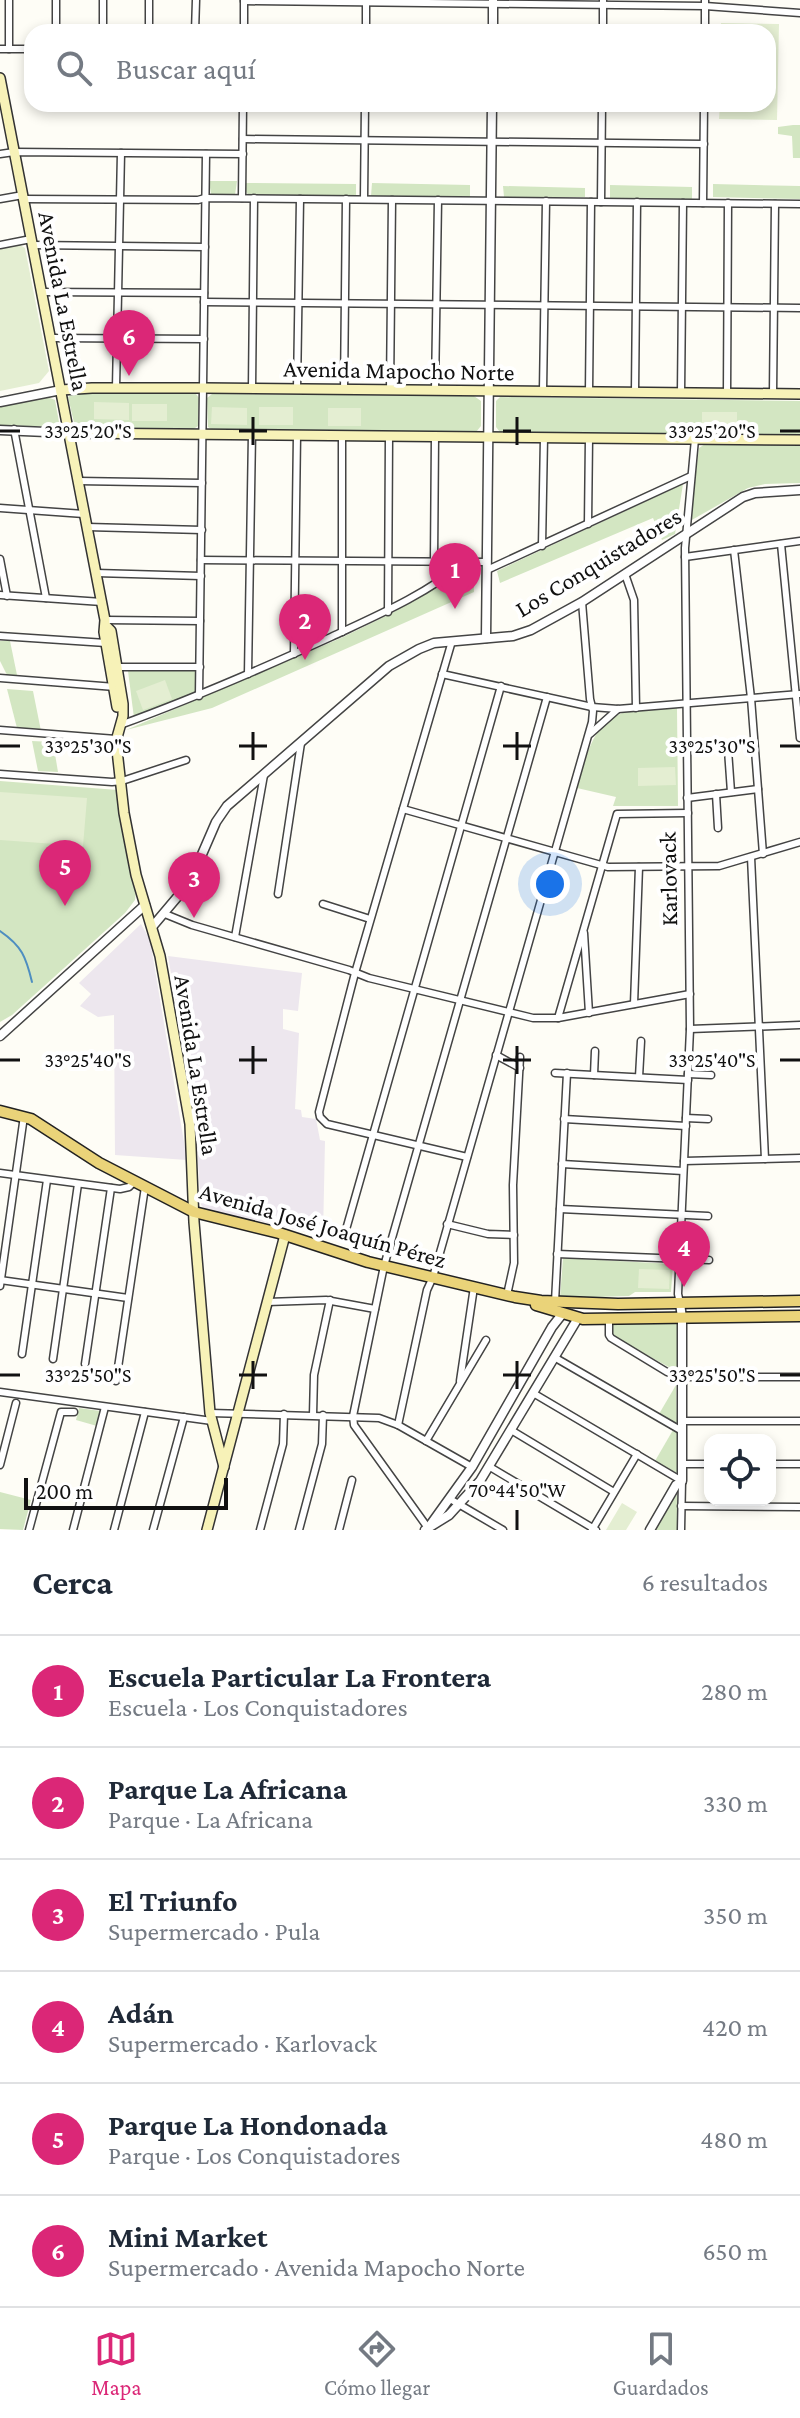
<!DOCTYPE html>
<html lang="es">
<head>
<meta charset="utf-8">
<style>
  body { margin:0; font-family:"Crimson Pro",serif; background:#f2f2f3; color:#1f2937 }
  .controls { position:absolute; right:24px; bottom:24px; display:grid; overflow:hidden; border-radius:16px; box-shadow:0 4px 12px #0003 }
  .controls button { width:72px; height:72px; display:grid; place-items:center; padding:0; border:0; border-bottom:2px solid #e0e1e3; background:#fff; color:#1f2937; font:40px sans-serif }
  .scale { position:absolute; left:24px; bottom:20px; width:204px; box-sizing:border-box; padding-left:8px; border:4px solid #111; border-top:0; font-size:22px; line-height:28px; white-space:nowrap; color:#111; -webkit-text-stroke:6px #fff; paint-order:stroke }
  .you { position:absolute; left:550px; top:884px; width:28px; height:28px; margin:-20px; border:6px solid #fff; border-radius:50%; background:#1a73e8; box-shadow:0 0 0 12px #1a73e833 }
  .badge { display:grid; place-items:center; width:52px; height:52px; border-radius:50%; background:#db2777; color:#fff; font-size:26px; font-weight:700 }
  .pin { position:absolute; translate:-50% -66px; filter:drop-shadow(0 2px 4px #0008) }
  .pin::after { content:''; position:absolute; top:42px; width:28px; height:24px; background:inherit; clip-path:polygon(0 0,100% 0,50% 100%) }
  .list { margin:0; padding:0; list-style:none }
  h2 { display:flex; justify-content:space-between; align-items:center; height:104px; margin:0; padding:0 32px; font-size:34px }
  h2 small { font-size:26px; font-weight:400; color:#747a83 }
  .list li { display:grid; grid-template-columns:52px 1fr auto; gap:24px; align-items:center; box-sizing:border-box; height:112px; padding:0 32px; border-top:2px solid #e0e1e3 }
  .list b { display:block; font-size:30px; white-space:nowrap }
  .list p { margin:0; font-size:26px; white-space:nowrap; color:#747a83 }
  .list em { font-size:26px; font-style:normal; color:#747a83 }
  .icon { flex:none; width:44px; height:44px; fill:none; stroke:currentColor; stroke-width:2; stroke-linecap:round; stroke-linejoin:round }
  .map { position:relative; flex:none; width:800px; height:1530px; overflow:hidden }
  .search { position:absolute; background:#fff; box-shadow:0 4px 12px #0003; left:24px; right:24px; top:24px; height:88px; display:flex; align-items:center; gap:20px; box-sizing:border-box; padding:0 28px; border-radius:24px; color:#747a83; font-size:30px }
  .sheet { height:776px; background:#fff }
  nav { display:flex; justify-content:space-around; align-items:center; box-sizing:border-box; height:112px; border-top:2px solid #e0e1e3; background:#fff; font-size:22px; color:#747a83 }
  nav a { display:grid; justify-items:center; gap:4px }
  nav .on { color:#db2777 }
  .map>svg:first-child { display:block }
</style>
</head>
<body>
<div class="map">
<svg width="800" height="1530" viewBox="0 0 800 1530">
  <rect width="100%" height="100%" fill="#fefdf6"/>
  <g fill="#ede7ee">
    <path d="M141 924 150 940 187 1160 115 1155 114 1015 98 1017 80 1006 91 994 79 983Z"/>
    <path d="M168 956 302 973 298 1011 283 1009V1029L299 1033 295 1109 301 1110 302 1117 316 1119 320 1140 325 1141 323 1236 204 1208 201 1205 194 1110Z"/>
  </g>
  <g fill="#d3e6c2">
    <path d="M793 125H800V158H793L792 136 778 134V127Z"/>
    <path d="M209 181H237L235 195 211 194Z"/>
    <path d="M246 183 356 184V196L249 195 246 192Z"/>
    <path d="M372 183 470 185V198L371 196Z"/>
    <path d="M713 184 800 186V199L713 197Z"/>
    <path d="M610 185 692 187V200L610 198Z"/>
    <path d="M503 186 585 188V197H504Z"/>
    <path d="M73 394H196L199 398 198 426 192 430 75 427 68 397Z"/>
    <path d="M212 394 474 396 481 401V426L476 432 214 431 208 427 207 398Z"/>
    <path d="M45 396 55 400 59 422 57 427 0 425V406Z"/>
    <path d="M500 397 800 401V437L500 432 496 427V401Z"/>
    <path d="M705 444 800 445V483L765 484 748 488 690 521 699 448Z"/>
    <path d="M683 484 675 534 662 540 653 518 500 583 497 571Z"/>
    <path d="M473 567 474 592 212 708 126 730 341 638 392 613 464 569Z"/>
    <path d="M0 641H10L17 675H7L0 661Z"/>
    <path d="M128 671H196L197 693 134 718Z"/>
    <path d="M7 689 33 691 41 731 17 728Z"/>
    <path d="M677 708 678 806H613L616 797 577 788C585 763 591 724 620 714 633 709 662 709 677 708Z"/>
    <path d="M32 741 53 742 58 772 38 771Z"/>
    <path d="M0 781 118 790 121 825 136 892 135 900 125 913 12 1015 0 1022Z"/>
    <path d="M563 1258 673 1264 671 1292H635L629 1296 560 1298Z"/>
    <path d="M677 1322 678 1372 612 1336V1324Z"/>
    <path d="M676 1385 677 1424 659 1414Z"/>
    <path d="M79 1408 100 1411 97 1426 76 1420Z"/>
    <path d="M673 1430 678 1432 677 1473 655 1461Z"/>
    <path d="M0 1492 31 1500 23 1530 0 1529Z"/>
    <path d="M677 1494V1530H655Z"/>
  </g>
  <g fill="#e4eed2">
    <path d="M721 23 779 24 777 120 719 119 720 104H768V32H721Z"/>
    <path d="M20 245 25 248 49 371 39 383 0 391V249Z"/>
    <path d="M94 402 129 403V420L94 419Z"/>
    <rect x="132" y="404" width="35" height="17"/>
    <path d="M212 407 247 408V425L211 424Z"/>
    <rect x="259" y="407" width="34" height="18"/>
    <rect x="328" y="408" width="33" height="18"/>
    <path d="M702 412H737V428L702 427Z"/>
    <path d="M165 680 172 699 143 710 136 691Z"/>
    <path d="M675 767 676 785 638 786V768Z"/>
    <path d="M0 792 87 798 83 846 0 840Z"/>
    <path d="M639 1269 670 1270 669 1289 638 1288Z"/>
    <path d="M622 1503 637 1512 626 1530H606Z"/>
  </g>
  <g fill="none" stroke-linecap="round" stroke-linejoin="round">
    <path stroke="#4e8ec0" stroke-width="2" d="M0 931C22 946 26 957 32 982"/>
    <g stroke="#444" stroke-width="9">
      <g id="minor">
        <path d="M244 1 705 6 800 13"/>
        <path d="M56 32V0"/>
        <path d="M103 32V0"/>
        <path d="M149 32V0"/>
        <path d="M195 32 196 0"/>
        <path d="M244 32V0"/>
        <path d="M366 32V0"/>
        <path d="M603 32V0"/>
        <path d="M705 32V0"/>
        <path d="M0 49H32"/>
        <path d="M9 49V0"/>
        <path d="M243 139 704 144"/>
        <path d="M0 154 14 152 243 154"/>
        <path d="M242 198 243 104"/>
        <path d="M0 199 23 195"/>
        <path d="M23 199 198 200 205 198 800 204"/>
        <path d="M364 199 365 104"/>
        <path d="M601 202 602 104"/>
        <path d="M703 203 704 104"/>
        <path d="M0 245 31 239"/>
        <path d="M32 245 205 247"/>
        <path d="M41 292 204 293"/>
        <path d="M204 302 800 308"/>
        <path d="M51 338 204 339"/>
        <path d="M116 388 121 153"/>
        <path d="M252 389 254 198"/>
        <path d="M297 389 300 199"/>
        <path d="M344 390 346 199"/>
        <path d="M390 390 392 200"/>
        <path d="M435 390 438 200"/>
        <path d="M543 391 546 201"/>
        <path d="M589 392 591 202"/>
        <path d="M635 392 637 202"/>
        <path d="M681 393 683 203"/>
        <path d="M727 394 728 203"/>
        <path d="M773 394 775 204"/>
        <path d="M14 429 46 598"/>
        <path d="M78 481 202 483"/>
        <path d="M0 508 84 514"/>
        <path d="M588 524 589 438"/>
        <path d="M87 527 202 530"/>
        <path d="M781 544 800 738"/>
        <path d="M542 546 544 437"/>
        <path d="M734 550 751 698 763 854"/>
        <path d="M685 557 800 541"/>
        <path d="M0 559 7 596"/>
        <path d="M201 560 487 562"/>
        <path d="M434 562 435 436"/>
        <path d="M487 570 691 476"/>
        <path d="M96 573 201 576"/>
        <path d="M625 574 634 600 636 708"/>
        <path d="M0 595 102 602"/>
        <path d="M388 612 389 436"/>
        <path d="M105 620 200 621"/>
        <path d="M342 632V435"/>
        <path d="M0 636 106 643"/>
        <path d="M452 641 355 973 319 1112 320 1117 327 1124 467 1157"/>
        <path d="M294 654 297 435"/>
        <path d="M118 667H200"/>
        <path d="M248 674 252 434"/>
        <path d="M442 674 592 707 618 709 800 694"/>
        <path d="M0 678 115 687"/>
        <path d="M199 696 206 154"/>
        <path d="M120 725C192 699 261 669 331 637 378 615 425 595 465 562"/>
        <path d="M0 730 116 739"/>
        <path d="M590 734 618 709"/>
        <path d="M728 750 731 792"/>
        <path d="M0 774 112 782 122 781 186 760"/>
        <path d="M716 794 718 828"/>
        <path d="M687 798 758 789"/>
        <path d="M403 809 608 867 719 866 800 842"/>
        <path d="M751 857 765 1159"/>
        <path d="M278 894 301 743"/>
        <path d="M323 904 370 919"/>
        <path d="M165 914 192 925 349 970 369 978 533 1018H558L690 994"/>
        <path d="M584 933 589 1013"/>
        <path d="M235 937 264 775"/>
        <path d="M634 1004 639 867"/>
        <path d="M558 1018 617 814 688 813"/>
        <path d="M690 1029 800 1025"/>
        <path d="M496 1055 520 1068"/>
        <path d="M555 1073 688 1080"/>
        <path d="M688 1074 711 1075"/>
        <path d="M594 1075 595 1051"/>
        <path d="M639 1077 641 1041"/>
        <path d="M686 1118 708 1119"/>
        <path d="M564 1119 686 1126"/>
        <path d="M684 1161 800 1158"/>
        <path d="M562 1164 683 1171"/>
        <path d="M0 1173 120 1189 129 1187 134 1182"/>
        <path d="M560 1209 708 1216"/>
        <path d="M447 1224 488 1234 514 1235"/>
        <path d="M347 1226 501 686"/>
        <path d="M557 1254 709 1260"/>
        <path d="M0 1280 128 1298"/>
        <path d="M0 1286 24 1116"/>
        <path d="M507 1295 514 1263 513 1185 520 1057"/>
        <path d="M267 1302 326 1300 375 1309"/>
        <path d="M555 1302 567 1073"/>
        <path d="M680 1303 678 1294 690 1029 685 548 695 439"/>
        <path d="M609 1319V1335L611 1338 667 1372 682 1377H800"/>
        <path d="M22 1354 47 1180"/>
        <path d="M554 1357 682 1431"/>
        <path d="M53 1359 78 1184"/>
        <path d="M85 1364 111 1188"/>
        <path d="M116 1381 145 1187"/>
        <path d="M460 1381 474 1287"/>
        <path d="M0 1392 212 1421"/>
        <path d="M533 1393 682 1481 681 1530"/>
        <path d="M210 1413 379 1418 398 1425 472 1467"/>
        <path d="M313 1415 314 1375 330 1300"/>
        <path d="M682 1421H800"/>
        <path d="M398 1425 427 1290 433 1277 592 722 593 711 590 699 582 602"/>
        <path d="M511 1430 614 1492"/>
        <path d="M426 1441 486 1340"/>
        <path d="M682 1464H710"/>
        <path d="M770 1464H800"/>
        <path d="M0 1465 16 1403"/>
        <path d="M490 1467 596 1530"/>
        <path d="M450 1499 503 1530"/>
        <path d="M681 1506 800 1507"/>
        <path d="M428 1528 354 1425 353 1416 384 1266 547 697"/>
        <path d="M29 1530 61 1412H74"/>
        <path d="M73 1530 105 1407"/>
        <path d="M114 1530 145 1412"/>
        <path d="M153 1530 184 1417"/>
        <path d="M260 1530 283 1444 284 1414"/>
        <path d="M299 1530 322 1444 323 1415"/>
        <path d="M339 1530 352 1480"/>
        <path d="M592 1530 637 1454"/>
      </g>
    </g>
    <g stroke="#444" stroke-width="11">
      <g id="tertiary">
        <path d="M493 32V0"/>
        <path d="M0 402 61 390"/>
        <path d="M0 430 69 433"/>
        <path d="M486 638 492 104"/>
        <path d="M152 927 190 882 216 822 227 806 389 666 419 649 434 643 513 636 531 630 582 602 743 497 755 493 800 490"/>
        <path d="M0 1036 145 905"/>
        <path d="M431 1524 472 1467 552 1327 563 1313"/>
        <path d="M425 1530 449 1515 480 1481 578 1318"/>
        <path d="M650 1530 676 1485 682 1481V1318L680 1303"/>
      </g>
    </g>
    <g stroke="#333" stroke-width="12">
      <g id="secondary">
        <path d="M0 78 105 620 104 632 117 707"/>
        <path d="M61 390 92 388H203L800 394"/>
        <path d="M69 433 800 440"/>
        <path d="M106 626 111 631 123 704V716L116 741 124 813 136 875 160 956 190 1124 194 1222 210 1413 224 1467"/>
        <path d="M207 1530 285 1235"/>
      </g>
    </g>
    <g stroke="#222" stroke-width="13">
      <g id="primary">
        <path d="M0 1111 31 1119 99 1163 194 1212 279 1233 368 1262 515 1297 541 1301 618 1304 800 1301"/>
        <path d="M536 1305 583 1319 800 1316"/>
      </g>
    </g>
    <use href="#minor" stroke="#fff" stroke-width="6"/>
    <use href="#tertiary" stroke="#fff" stroke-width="8"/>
    <use href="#secondary" stroke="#f7f2b8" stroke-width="9"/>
    <use href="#primary" stroke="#ead379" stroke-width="10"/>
  </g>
  <path fill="none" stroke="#111" stroke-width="3" d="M253 417V445M517 417V445M0 431H20M239 431H267M503 431H531M780 431H800M253 732V760M517 732V760M0 746H20M239 746H267M503 746H531M780 746H800M253 1046V1074M517 1046V1074M0 1060H20M239 1060H267M503 1060H531M780 1060H800M253 1361V1389M517 1361V1389M0 1375H20M239 1375H267M503 1375H531M780 1375H800M517 1510V1530"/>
  <g text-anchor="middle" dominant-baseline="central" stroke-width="8" stroke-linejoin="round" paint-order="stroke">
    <g font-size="24" fill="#111" stroke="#fff">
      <text transform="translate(64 301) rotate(79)">Avenida La Estrella</text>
      <text transform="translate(399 370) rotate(1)">Avenida Mapocho Norte</text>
      <text transform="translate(598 562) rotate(-31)">Los Conquistadores</text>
      <text transform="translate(668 879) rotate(-91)">Karlovack</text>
      <text transform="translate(197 1065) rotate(81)">Avenida La Estrella</text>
      <text transform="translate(323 1225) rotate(16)">Avenida José Joaquín Pérez</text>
    </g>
  </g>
  <g font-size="20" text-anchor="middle" fill="#111" stroke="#fff" stroke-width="8" stroke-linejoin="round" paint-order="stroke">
    <text x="88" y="438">33°25'20"S</text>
    <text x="712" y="438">33°25'20"S</text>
    <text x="88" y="753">33°25'30"S</text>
    <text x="712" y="753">33°25'30"S</text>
    <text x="88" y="1067">33°25'40"S</text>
    <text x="712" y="1067">33°25'40"S</text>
    <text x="88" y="1382">33°25'50"S</text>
    <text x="712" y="1382">33°25'50"S</text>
    <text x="517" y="1497">70°44'50"W</text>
  </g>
</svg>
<div class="controls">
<button><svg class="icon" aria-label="locate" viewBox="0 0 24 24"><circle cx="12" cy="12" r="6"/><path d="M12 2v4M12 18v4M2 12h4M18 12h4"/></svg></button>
</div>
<div class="scale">200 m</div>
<div class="you"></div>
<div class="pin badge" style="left:455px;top:609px">1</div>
<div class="pin badge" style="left:305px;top:660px">2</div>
<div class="pin badge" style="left:194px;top:918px">3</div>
<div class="pin badge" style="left:684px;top:1287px">4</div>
<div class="pin badge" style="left:65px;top:906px">5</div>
<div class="pin badge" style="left:129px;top:376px">6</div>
<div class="search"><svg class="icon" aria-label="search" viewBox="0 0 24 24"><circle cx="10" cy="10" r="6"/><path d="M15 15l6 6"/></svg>Buscar aquí</div>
</div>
<section class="sheet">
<h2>Cerca<small>6 resultados</small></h2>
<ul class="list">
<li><span class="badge">1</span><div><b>Escuela Particular La Frontera</b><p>Escuela · Los Conquistadores</p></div><em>280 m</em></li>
<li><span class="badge">2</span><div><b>Parque La Africana</b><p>Parque · La Africana</p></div><em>330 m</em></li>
<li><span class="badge">3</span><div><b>El Triunfo</b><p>Supermercado · Pula</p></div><em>350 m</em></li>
<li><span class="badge">4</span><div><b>Adán</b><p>Supermercado · Karlovack</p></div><em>420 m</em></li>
<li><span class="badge">5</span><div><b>Parque La Hondonada</b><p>Parque · Los Conquistadores</p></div><em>480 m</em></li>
<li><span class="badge">6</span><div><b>Mini Market</b><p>Supermercado · Avenida Mapocho Norte</p></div><em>650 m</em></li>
</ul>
</section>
<nav>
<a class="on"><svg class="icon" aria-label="map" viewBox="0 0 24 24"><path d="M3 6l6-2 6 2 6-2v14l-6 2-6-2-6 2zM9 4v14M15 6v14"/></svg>Mapa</a>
<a><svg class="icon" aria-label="directions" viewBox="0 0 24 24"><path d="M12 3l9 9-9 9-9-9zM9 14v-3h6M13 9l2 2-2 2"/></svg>Cómo llegar</a>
<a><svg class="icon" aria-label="saved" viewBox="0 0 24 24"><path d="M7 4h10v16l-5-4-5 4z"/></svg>Guardados</a>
</nav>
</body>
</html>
